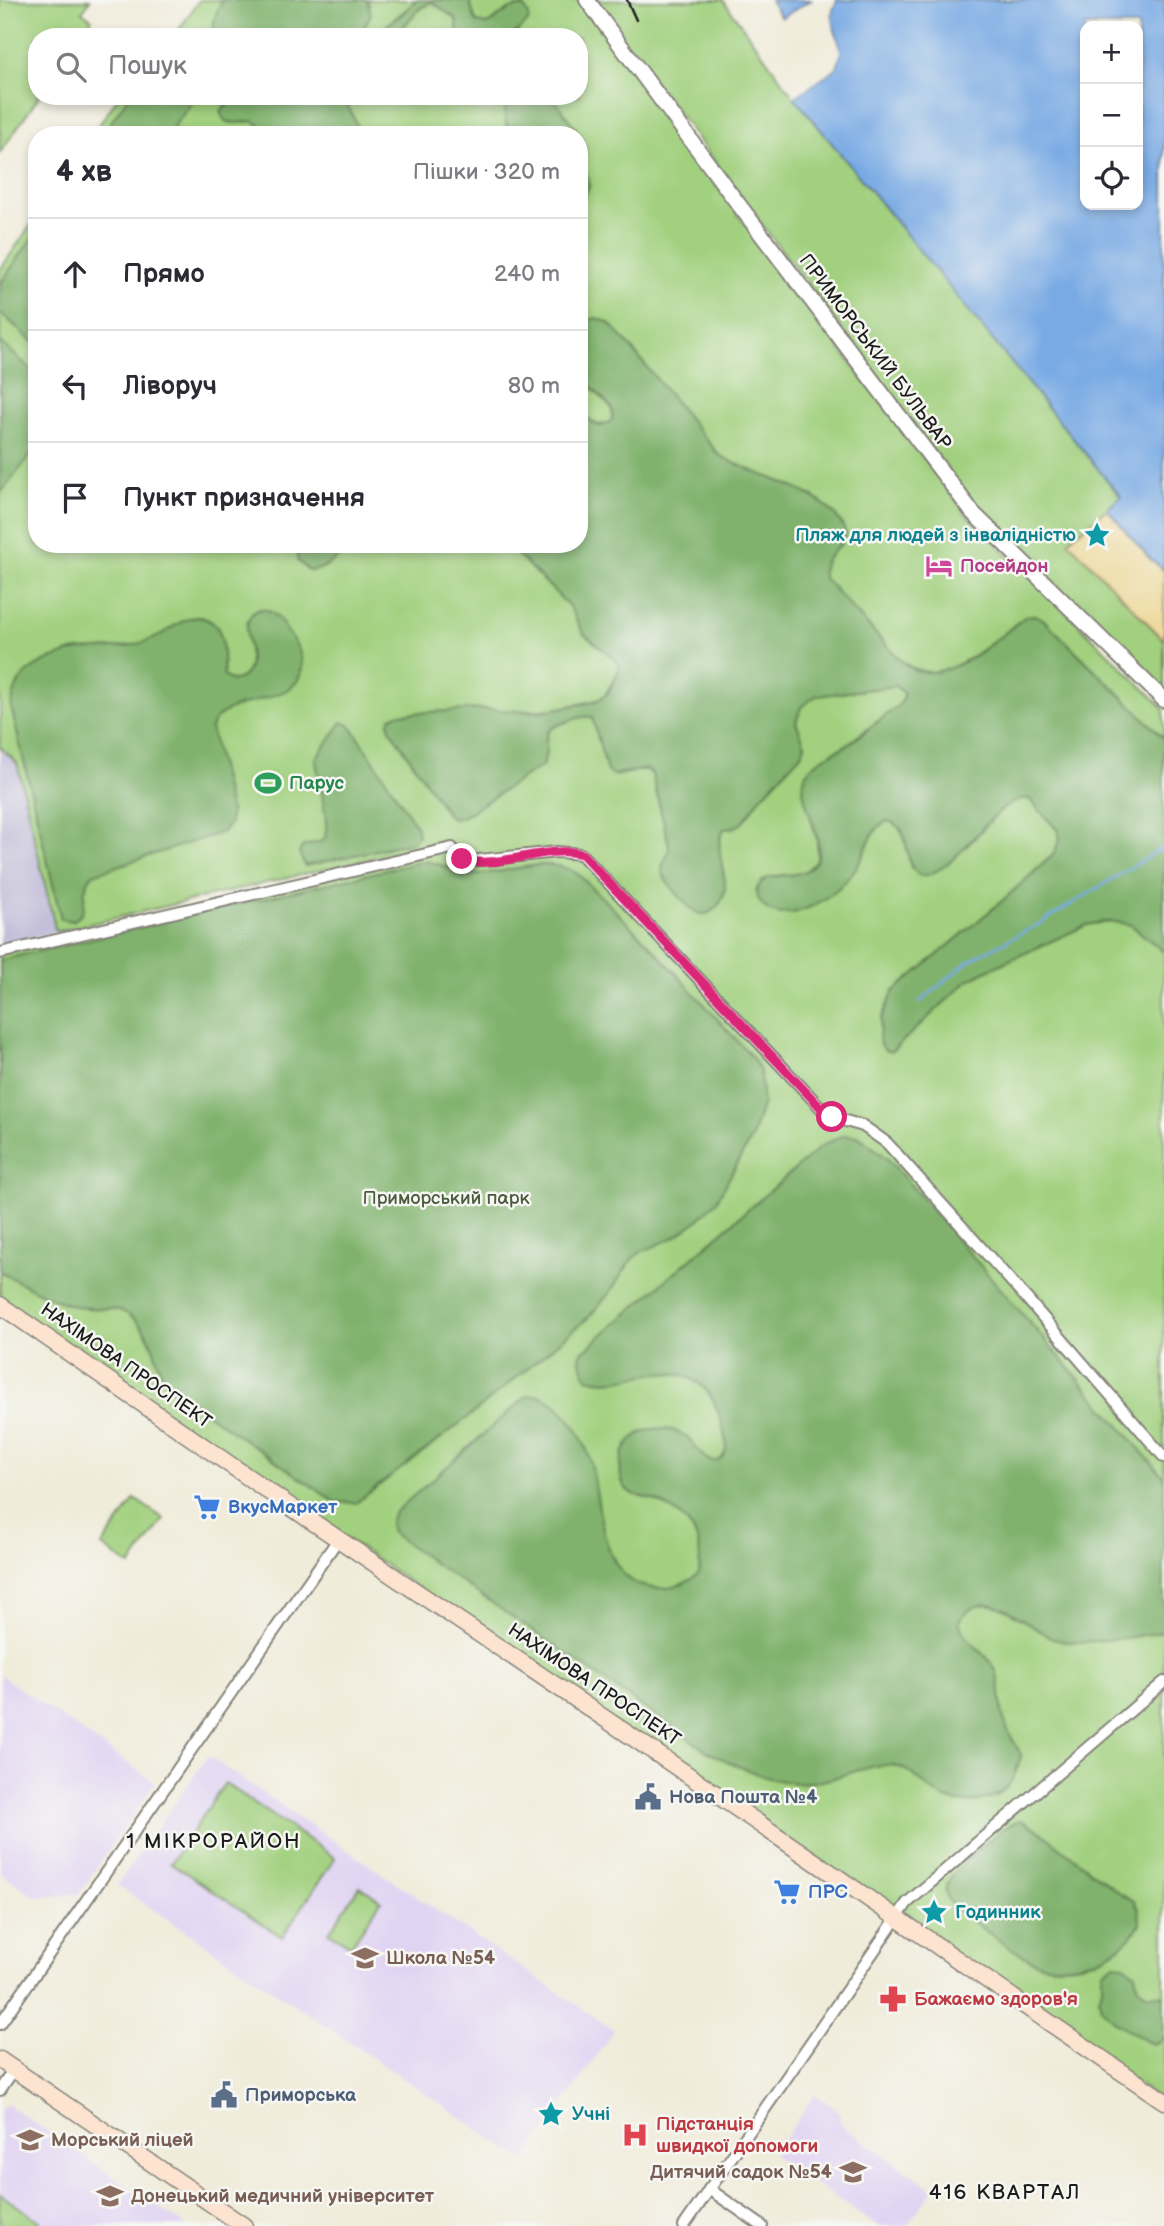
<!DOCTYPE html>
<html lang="uk">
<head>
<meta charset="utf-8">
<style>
  body { margin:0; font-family:"Balsamiq Sans",sans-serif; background:#f2f2f3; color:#2b2b33 }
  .controls { position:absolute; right:21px; top:21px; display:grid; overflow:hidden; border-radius:14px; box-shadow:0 4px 10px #0003 }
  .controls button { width:63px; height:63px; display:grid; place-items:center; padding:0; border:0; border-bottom:2px solid #e1e1e2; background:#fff; color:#2b2b33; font:35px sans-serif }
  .stop { position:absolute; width:21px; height:21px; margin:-16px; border:5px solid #db2777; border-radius:50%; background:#fff }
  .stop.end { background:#db2777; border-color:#fff; box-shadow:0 2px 7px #0008 }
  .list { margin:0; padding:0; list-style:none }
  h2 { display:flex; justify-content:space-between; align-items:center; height:91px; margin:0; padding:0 28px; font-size:30px }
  h2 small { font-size:23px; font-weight:400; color:#7c7c81 }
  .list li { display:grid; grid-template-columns:46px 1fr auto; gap:21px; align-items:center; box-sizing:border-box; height:112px; padding:0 28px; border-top:2px solid #e1e1e2 }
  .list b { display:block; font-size:26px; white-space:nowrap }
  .list em { font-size:23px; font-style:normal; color:#7c7c81 }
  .icon { flex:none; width:38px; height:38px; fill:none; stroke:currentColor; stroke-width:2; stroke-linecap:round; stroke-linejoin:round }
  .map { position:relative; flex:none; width:1164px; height:2226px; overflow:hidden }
  .search { position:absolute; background:#fff; box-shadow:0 4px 10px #0003; left:28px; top:28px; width:560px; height:77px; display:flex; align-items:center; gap:18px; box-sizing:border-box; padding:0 24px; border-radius:28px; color:#7c7c81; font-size:26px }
  .panel { position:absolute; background:#fff; box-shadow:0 4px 10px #0003; left:28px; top:126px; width:560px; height:427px; border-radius:28px }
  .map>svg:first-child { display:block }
</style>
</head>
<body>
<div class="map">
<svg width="1164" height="2226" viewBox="0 0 1164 2226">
  <rect width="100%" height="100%" fill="#f6f6f2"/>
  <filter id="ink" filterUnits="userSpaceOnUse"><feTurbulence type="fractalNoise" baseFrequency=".0143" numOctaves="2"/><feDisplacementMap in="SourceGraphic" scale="14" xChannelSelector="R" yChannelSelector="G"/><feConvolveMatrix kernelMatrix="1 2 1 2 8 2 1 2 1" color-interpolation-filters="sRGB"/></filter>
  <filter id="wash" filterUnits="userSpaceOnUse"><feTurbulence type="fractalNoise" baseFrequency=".00686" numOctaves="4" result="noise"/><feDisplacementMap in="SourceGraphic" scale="28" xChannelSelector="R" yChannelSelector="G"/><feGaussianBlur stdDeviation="1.57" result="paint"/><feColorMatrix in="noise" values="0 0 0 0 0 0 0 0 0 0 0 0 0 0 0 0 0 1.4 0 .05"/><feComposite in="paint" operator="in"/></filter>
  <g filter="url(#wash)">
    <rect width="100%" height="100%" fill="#f0ecda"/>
    <g fill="#e1d4f3">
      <path d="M0 1675 155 1782 79 1894 35 1897 0 1872Z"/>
      <path d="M208 1756 614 2030 524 2160 117 1885Z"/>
      <path d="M815 2094 839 2111 840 2121 846 2129 933 2189 907 2226H877L773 2155Z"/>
      <path d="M7 2104 186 2226H0V2113Z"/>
    </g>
    <path fill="#c5c0da" d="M0 747 17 763 56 932 0 945Z"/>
    <g fill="#a1d07e" stroke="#5e764d" stroke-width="2">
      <path d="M0 0H90L82 12 92 19 80 37H37V96H39L0 153Z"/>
      <path d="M199 0H223C217 11 211 25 215 37H174Z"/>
      <path d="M367 0H416C405 13 385 22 379 37H352L363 29 369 4Z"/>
      <path d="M469 0H579L726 199 968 516 1164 708V738L1043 619C1038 616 1034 614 1028 616 1020 619 1012 627 1006 632 982 650 945 683 913 668 908 666 903 662 899 659L823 577C820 561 830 555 841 544L842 524 813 496 732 463 718 454 608 322 585 320 579 323V200L583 199 589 179C578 162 587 161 585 147 584 134 559 106 550 96H579V37H511L519 32 508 10 487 24 476 22Z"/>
      <path d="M594 0H723L794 97 1121 497 1069 541 1164 640V691L978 509 735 189Z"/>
      <path d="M432 2 456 19 459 37H394L420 8Z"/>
      <path d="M119 96H238L223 108 236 123 254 120 260 124 268 135H92Z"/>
      <path d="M343 96H513L506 103V126L512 135H362Z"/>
      <path d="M37 216V544H302L297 554 325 567 352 544H507L570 607 583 633 616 660 619 667 618 673 602 699 554 709 517 711 389 722 390 729 448 815 454 819 462 817 542 765C553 739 533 732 569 721 577 718 583 715 592 717L616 776 646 769 652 774 669 845V854L662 867 665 879 693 910H713L724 894C722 874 714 847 724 829L735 827 742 823 762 796 802 753 805 745 796 722 801 707 816 696 895 686 904 693 903 700 898 706 843 747 832 752 803 788 817 841V859C808 873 797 876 781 875L764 907 783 914C798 904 849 877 857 866 868 851 869 830 887 821 908 825 906 851 911 868 928 862 950 858 964 848 983 835 1001 796 1029 798L1057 830 1060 838 1054 854 1002 901 893 992 892 1051 966 982 994 966 1087 924 1117 922 1131 925 1164 952V2102L0 1300V954L447 849 441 842 56 932 17 763 0 747V270Z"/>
      <path d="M579 374 612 408V420C597 431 590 420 579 409Z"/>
      <path d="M135 1499 164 1519 130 1566 102 1546Z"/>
      <path d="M225 1783 335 1858 282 1937 171 1863Z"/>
      <path d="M360 1886 381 1901 351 1946 329 1932Z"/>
      <path d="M0 2194 39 2221 36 2226H0Z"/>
    </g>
    <g fill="#80b26d" stroke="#4e6744" stroke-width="2">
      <path d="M223 0H367L371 14 363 29 352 37H215C211 24 216 11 223 0Z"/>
      <path d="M416 0H469L476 22 487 24C500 18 509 5 524 7L529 15 528 22 511 37H459L456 19 432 2 420 8 394 37H379V30L398 18Z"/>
      <path d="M129 96H198L175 124 170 135H102Z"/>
      <path d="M238 96H343L362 135H268C249 109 247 129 225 121L220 112Z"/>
      <path d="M513 96H550L561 108 579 135H512C503 121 501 108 513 96Z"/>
      <path d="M579 136 585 147 583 170 589 179V187L583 199 579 200Z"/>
      <path d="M37 231V346L0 312V284Z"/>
      <path d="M596 318 608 322 623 338 718 454C755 479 831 487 846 534 839 551 819 558 823 577L899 659C904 662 908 667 913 669 950 685 999 637 1026 616L1035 615 1043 619 1164 738V952L1131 925 1117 922H1102L1087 925 979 974 966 982 892 1051H886L880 1045 879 1037 881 1019 893 992 1002 901 1054 854 1060 838 1057 829 1029 799C995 794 961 872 921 876 899 865 915 825 887 821 870 829 867 850 858 865 843 889 807 918 777 913 765 911 759 903 756 892 763 865 798 884 814 864 831 842 794 799 805 776 812 761 829 755 842 748 862 736 880 719 898 706L903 700 904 693 895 686 816 696 801 707 796 722 805 745 802 753 762 796 742 823 735 827 724 829C707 857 745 890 709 913 703 914 703 915 698 913 689 909 663 880 662 871 662 861 670 855 669 845L652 774 646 769 611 775 607 771 592 717C583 716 577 718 569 721 533 732 553 739 543 765L462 817 454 819 448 815 390 729 389 722 391 717 397 714 479 709 537 712 595 702 608 693 618 673 619 667 616 660 583 633 570 607 507 544H579V409C587 417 595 431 607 424 614 420 613 415 612 408L579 374V323Z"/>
      <path d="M0 341 37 375V447L0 494Z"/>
      <path d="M302 544H352C339 556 327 570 309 571L297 560 299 547Z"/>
      <path d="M260 609C273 610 279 617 285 628 291 637 299 646 301 657 313 710 222 691 211 728L230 810V823L223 832 93 874C76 894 93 908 73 921L61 919 11 707C16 677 26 670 53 658 61 655 70 651 79 650 97 648 114 650 132 645 142 643 153 639 162 634 177 624 197 607 215 625 226 636 222 661 224 676L232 681C273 672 226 622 260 609Z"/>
      <path d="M342 722 351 726 417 827 418 836 412 842 305 866 299 853 302 847C308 844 318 844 323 840 333 832 316 772 316 758Z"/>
      <path d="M424 861C441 863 454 872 471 874 507 876 545 852 578 874L650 945 753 1058 760 1071 763 1103 752 1137 716 1202 697 1221 675 1237 641 1252 632 1259 609 1294 589 1317 475 1412 356 1503 335 1502 170 1388C155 1369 158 1346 140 1325 120 1300 98 1313 74 1306 49 1299 23 1284 0 1272V960Z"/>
      <path d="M844 1135 858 1136 887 1158 1164 1477V1631C1138 1637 1094 1643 1067 1642 1031 1639 992 1575 959 1621 963 1643 987 1650 996 1671 1000 1683 1000 1697 1002 1709 1004 1726 1012 1739 1021 1754 1019 1765 1016 1774 1010 1783 998 1801 965 1807 946 1799 925 1791 913 1765 887 1765 872 1764 846 1775 830 1779 783 1791 751 1772 708 1752L428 1559 392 1533 390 1523 393 1514 527 1396C540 1394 546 1397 556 1405 573 1419 583 1438 590 1459 601 1498 598 1585 654 1588 673 1589 683 1586 698 1574 706 1536 687 1515 654 1500 644 1496 631 1497 625 1487 620 1481 620 1469 621 1462 626 1429 661 1420 687 1437 696 1444 701 1460 713 1461 724 1461 727 1451 726 1442 719 1404 707 1372 661 1373 636 1374 612 1386 587 1378L580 1361 581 1353 823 1145Z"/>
      <path d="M1021 1820 1034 1827 1117 1891 1134 1901 1139 1909 1140 1924C1120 1957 1079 1971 1041 1964 1024 1960 960 1914 948 1900 946 1894 944 1890 947 1884 954 1868 1004 1824 1021 1820Z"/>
      <path d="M1113 1964 1124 1965 1135 1973 1138 1987 1147 1994 1164 1995V2039L1153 2044 1148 2042 1115 2022 1101 2008 1099 1998 1102 1988V1972Z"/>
    </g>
    <path fill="#eeda9e" stroke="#857b5d" stroke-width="2" d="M1107 509 1150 558 1164 570V640L1068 541Z"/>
    <g fill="#79aae4" stroke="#4a6380" stroke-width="2" fill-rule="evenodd">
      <path d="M770 0H811L781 18Z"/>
      <path d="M836 0H1164V570L1150 559 1107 509 1121 497 794 97 836 68C838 63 841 56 840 51 839 29 825 26 836 0ZM1085 26H1138V205H1085Z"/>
    </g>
    <path fill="#f0ecda" d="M832 0H836L831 12 834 31 841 51 836 68 794 97 791 94 833 66 837 51 830 32 828 12Z"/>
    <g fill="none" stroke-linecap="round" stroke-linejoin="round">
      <path stroke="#79aae4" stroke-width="2.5" d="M920 1002 965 964 981 954 1041 923 1164 847"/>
    </g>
  </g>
  <g filter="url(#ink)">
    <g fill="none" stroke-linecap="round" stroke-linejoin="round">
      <g stroke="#86847b" stroke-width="14">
        <g id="minor">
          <path d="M0 953 452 848 458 856 470 861 557 852 581 854 822 1109 832 1117 863 1126 887 1143 1028 1300 1164 1457"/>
          <path d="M0 2024 339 1538"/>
          <path d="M0 2090 14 2069"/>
          <path d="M709 2189 762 2226"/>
          <path d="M684 2226 907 1903 1164 1682"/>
        </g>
      </g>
      <g stroke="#86847b" stroke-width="18">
        <path id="tertiary" d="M587 0 730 193 973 513 1164 700"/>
      </g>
      <g stroke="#86847b" stroke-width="19">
        <g id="secondary">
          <path d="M0 1305 304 1516 656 1753 1164 2101"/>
          <path d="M0 2060 244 2226"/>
        </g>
      </g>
      <use href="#minor" stroke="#fff" stroke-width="10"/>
      <use href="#tertiary" stroke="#fff" stroke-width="14"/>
      <use href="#secondary" stroke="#fde4d1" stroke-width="16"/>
      <path stroke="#1c1c1c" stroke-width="2.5" d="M627 0 636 20"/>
    </g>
  </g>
  <g fill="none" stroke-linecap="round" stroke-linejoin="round" filter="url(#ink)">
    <path stroke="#db2777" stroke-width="9" d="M462 859C498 871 544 844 582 854L822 1109 832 1117"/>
  </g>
  <defs>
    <g id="sight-bare" transform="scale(2.1)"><path d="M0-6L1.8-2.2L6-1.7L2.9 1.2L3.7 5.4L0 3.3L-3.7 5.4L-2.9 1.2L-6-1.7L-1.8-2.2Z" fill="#0f9aa8" stroke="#f6f6f2" stroke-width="2.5" paint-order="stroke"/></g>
    <g id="hotel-bare" transform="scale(2.1)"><path d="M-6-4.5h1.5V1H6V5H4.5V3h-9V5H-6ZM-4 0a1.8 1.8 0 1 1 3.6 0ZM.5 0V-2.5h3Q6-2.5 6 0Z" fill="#d1479c" stroke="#f6f6f2" stroke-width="2.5" paint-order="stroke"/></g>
    <g id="stadium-bare" transform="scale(2.1)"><path d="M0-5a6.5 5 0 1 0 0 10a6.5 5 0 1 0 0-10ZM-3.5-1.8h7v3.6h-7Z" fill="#2e9e5b" stroke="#f6f6f2" stroke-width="2.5" paint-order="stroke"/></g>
    <g id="supermarket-bare" transform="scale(2.1)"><path d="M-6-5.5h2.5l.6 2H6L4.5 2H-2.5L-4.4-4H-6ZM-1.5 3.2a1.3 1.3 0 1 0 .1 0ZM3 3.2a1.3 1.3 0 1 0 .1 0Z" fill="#3f7fe0" stroke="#f6f6f2" stroke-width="2.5" paint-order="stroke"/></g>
    <g id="civic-bare" transform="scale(2.1)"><path d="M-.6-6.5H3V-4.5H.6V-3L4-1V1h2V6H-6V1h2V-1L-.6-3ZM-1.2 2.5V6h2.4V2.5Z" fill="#5c6f8a" stroke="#f6f6f2" stroke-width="2.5" paint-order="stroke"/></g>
    <g id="school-bare" transform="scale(2.1)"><path d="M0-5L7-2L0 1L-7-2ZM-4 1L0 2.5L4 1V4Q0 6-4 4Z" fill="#8d6e63" stroke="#f6f6f2" stroke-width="2.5" paint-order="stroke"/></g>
    <g id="pharmacy-bare" transform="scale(2.1)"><path d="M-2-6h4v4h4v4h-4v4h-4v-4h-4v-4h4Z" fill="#e0444e" stroke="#f6f6f2" stroke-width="2.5" paint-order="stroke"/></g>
    <g id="hospital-bare" transform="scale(2.1)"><path d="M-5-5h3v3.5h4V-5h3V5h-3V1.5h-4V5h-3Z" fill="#e0444e" stroke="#f6f6f2" stroke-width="2.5" paint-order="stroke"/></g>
    <g id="university-bare" transform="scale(2.1)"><path d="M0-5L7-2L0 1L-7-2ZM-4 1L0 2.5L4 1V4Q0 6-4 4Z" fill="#8d6e63" stroke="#f6f6f2" stroke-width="2.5" paint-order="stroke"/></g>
  </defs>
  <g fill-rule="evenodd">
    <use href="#sight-bare" x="1097" y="535"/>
    <use href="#hotel-bare" x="939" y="566"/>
    <use href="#stadium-bare" x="268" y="783"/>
    <use href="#supermarket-bare" x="207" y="1507"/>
    <use href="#civic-bare" x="648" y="1797"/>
    <use href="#supermarket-bare" x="787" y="1892"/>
    <use href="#sight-bare" x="934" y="1912"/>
    <use href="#school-bare" x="365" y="1958"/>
    <use href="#pharmacy-bare" x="893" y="1999"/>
    <use href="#civic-bare" x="224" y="2095"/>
    <use href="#sight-bare" x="551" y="2114"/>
    <use href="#hospital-bare" x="635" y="2135"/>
    <use href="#school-bare" x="30" y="2140"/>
    <use href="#school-bare" x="853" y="2172"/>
    <use href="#university-bare" x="110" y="2196"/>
  </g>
  <g text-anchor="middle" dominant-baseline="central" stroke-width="5" stroke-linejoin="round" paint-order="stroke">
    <g font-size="19" fill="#1c1c1c" stroke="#f6f6f2">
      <text transform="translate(875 352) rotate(53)">ПРИМОРСЬКИЙ БУЛЬВАР</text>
      <text transform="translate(126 1366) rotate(35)">НАХІМОВА ПРОСПЕКТ</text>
      <text transform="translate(594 1685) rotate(34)">НАХІМОВА ПРОСПЕКТ</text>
    </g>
    <g font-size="19" font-weight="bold" fill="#0d838f" stroke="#f6f6f2" text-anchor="start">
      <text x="1076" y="535" text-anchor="end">Пляж для людей з інвалідністю</text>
      <text x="955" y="1912">Годинник</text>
      <text x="572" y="2114">Учні</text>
    </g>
    <g font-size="19" font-weight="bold" fill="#b23c85" stroke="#f6f6f2" text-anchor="start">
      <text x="960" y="566">Посейдон</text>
    </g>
    <g font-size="19" font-weight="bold" fill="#27864d" stroke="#f6f6f2" text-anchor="start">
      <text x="289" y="783">Парус</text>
    </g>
    <g font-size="19" fill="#4b5b3e" stroke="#f6f6f2">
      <text x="446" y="1198">Приморський парк</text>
    </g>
    <g font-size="19" font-weight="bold" fill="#366cbe" stroke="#f6f6f2" text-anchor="start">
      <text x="228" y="1507">ВкусМаркет</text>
      <text x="808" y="1892">ПРС</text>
    </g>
    <g font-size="19" font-weight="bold" fill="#4e5e75" stroke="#f6f6f2" text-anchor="start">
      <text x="669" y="1797">Нова Пошта №4</text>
      <text x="245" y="2095">Приморська</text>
    </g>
    <g font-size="19" font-weight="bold" fill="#785e54" stroke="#f6f6f2" text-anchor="start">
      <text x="386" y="1958">Школа №54</text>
      <text x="51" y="2140">Морський ліцей</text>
      <text x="832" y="2172" text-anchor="end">Дитячий садок №54</text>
      <text x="131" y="2196">Донецький медичний університет</text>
    </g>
    <g font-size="19" font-weight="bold" fill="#be3a42" stroke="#f6f6f2" text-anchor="start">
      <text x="914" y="1999">Бажаємо здоров'я</text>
      <text x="656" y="2124">Підстанція<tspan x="656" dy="22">швидкої допомоги</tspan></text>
    </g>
    <g font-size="21" letter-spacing="2" fill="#1c1c1c" stroke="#f6f6f2">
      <text x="214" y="1841">1 МІКРОРАЙОН</text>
      <text x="1005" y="2192">416 КВАРТАЛ</text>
    </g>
  </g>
</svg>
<div class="controls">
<button>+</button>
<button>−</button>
<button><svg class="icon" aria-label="locate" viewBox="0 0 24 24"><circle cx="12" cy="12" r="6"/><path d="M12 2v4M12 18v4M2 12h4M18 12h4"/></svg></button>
</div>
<div class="stop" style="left:832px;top:1117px"></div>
<div class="stop end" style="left:462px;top:859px"></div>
<div class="search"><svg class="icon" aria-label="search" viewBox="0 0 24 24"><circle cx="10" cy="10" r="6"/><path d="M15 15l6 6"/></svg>Пошук</div>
<section class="panel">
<h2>4 хв<small>Пішки · 320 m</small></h2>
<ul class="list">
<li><svg class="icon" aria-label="ahead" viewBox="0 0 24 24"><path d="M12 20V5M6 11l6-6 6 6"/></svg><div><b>Прямо</b></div><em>240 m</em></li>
<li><svg class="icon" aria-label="left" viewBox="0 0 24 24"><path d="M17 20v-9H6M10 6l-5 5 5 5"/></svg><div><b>Ліворуч</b></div><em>80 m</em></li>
<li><svg class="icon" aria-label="arrive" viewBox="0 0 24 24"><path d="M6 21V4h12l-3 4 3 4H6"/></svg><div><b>Пункт призначення</b></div></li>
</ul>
</section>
</div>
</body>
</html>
